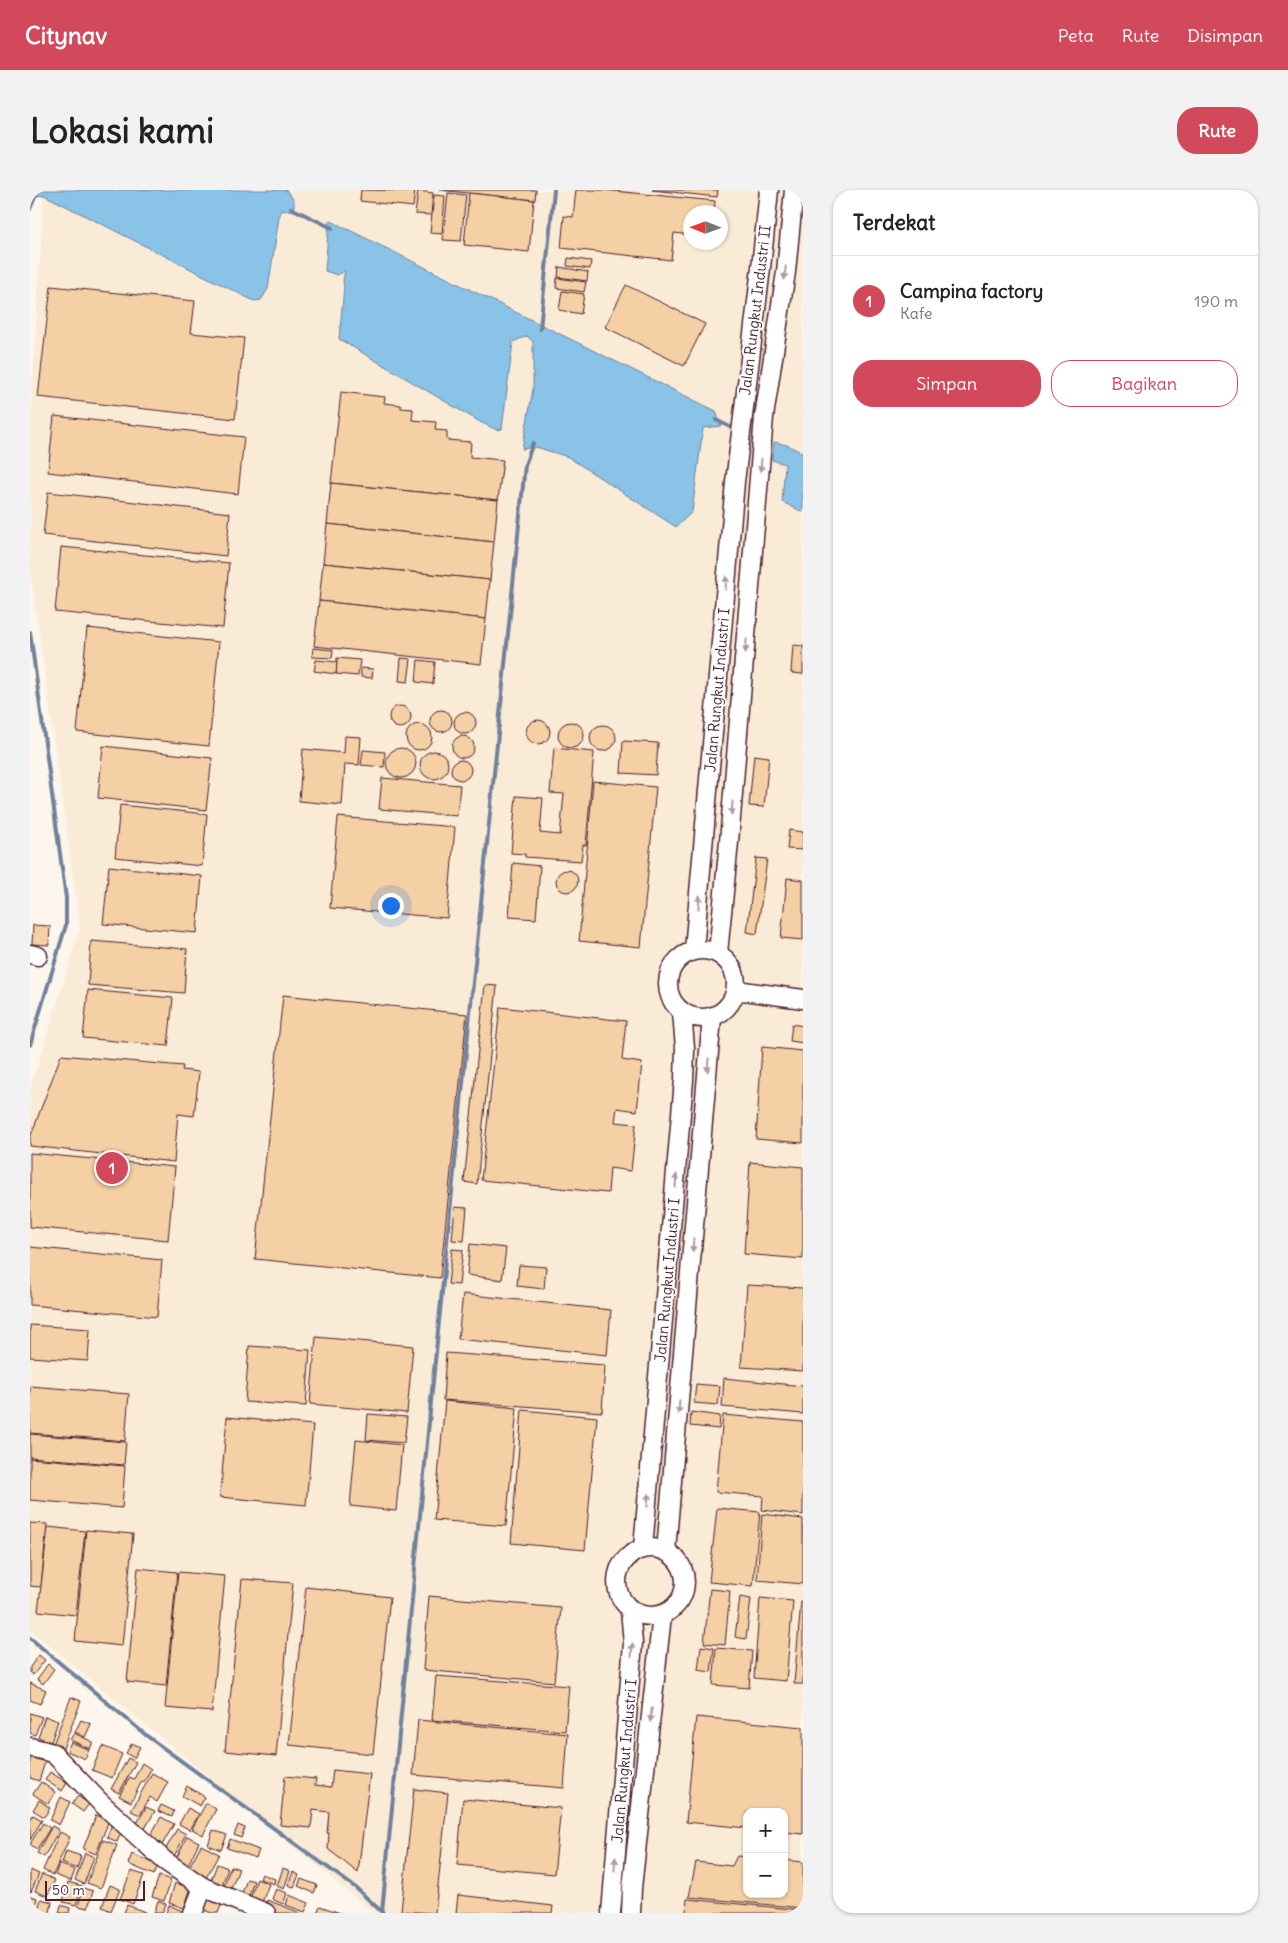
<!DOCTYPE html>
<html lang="id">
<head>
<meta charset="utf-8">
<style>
  body { margin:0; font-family:Delius,sans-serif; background:#f2f2f2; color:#222 }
  .controls { position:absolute; right:15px; bottom:15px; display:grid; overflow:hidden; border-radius:10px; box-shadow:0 1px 4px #0004 }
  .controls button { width:45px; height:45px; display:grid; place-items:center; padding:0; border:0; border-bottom:1px solid #e0e0e0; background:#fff; color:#222; font:25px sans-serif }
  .compass { position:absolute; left:653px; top:15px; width:45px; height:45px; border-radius:50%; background:#fff; box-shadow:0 1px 4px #0004; rotate:271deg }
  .scale { position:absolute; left:15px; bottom:12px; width:100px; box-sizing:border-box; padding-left:5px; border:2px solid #4a1f2b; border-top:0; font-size:14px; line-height:18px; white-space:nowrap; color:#4a1f2b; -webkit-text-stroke:4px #fff; paint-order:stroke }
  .you { position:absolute; left:360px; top:715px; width:18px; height:18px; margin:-12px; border:4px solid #fff; border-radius:50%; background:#1a73e8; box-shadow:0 0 0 8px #1a73e833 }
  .badge { display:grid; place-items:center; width:32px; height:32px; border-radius:50%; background:#d1495b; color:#fff; font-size:16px; font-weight:700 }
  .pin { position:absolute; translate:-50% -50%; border:2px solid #fff; box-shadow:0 1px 5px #0006 }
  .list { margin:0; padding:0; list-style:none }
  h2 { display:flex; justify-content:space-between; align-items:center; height:65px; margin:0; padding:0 20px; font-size:21px }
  h2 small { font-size:16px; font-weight:400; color:#767676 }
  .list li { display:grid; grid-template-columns:32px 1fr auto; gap:15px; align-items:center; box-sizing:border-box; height:90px; padding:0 20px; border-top:1px solid #e0e0e0 }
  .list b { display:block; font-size:19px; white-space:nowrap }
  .list p { margin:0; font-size:16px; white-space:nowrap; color:#767676 }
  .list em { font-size:16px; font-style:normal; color:#767676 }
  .actions { display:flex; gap:10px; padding:15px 20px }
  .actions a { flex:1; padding:11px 0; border:1px solid #d1495b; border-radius:20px; text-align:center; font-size:18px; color:#d1495b }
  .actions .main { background:#d1495b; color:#fff }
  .map { position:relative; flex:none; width:773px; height:1723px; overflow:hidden; border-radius:20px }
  header { display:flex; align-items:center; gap:30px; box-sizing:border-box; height:70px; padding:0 25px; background:#d1495b; color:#fff }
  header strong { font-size:24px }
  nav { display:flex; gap:28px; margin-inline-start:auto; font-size:18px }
  .intro { display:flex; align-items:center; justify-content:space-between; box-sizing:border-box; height:120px; padding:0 30px }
  h1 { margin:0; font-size:35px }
  .button { padding:12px 22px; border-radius:20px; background:#d1495b; color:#fff; font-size:18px; font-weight:700 }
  main { display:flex; gap:30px; padding:0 30px }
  aside { flex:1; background:#fff; border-radius:20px; box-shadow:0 1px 4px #0004 }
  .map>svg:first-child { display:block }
</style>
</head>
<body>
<header>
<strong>Citynav</strong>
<nav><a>Peta</a><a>Rute</a><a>Disimpan</a></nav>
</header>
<div class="intro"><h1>Lokasi kami</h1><a class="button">Rute</a></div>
<main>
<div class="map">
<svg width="773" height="1723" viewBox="0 0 773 1723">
  <rect width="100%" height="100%" fill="#fdf6ed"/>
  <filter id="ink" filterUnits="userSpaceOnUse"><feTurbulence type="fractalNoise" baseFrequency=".02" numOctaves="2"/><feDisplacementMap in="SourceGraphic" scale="10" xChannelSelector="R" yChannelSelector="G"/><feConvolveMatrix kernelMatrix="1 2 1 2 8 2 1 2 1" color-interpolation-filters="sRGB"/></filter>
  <g filter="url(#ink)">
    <path fill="#faebd7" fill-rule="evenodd" d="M14 0H773V1723H344L0 1440V900L50 738 0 378V236ZM661 22H691V52H661ZM717 1622H754V1704H717Z"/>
    <g fill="#89c3e8" stroke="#70819c">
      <path d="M0 0H256L264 10V20L250 21 238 99 231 110 224 111 14 5 0 7Z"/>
      <path d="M299 30 686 221 691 236 673 238 662 322 646 337 538 267 506 257 492 259 503 199V152L497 146 483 152 472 239 467 240 450 232 309 149 314 97 313 90 315 81 307 85 295 81Z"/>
      <path d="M744 252 757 255 773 263V322L752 312 755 274 742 270Z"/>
    </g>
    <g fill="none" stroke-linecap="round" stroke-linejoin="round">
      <g stroke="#70819c" stroke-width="4">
        <path d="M261 18 302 38"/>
        <path d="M0 19 8 0"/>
        <path d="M510 139 524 0"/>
        <path d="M686 230 706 240"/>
        <path d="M0 442 36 708V735L0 855"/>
        <path d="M0 1448 117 1546 326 1698 353 1723"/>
        <path d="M352 1722 401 1211 495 275 503 253"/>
      </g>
    </g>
    <g fill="#f4d0a4" stroke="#4a1f2b">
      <path d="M331 0 385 1 383 17 330 11Z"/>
      <path d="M409 0H506L505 10Z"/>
      <path d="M546 0H574L685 11 684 22H661V45L644 43 641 70 531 58 534 26 543 27Z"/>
      <path d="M622 0H688L687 7Z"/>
      <path d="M388 1 403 3 401 25 385 24Z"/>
      <path d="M418 3 436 5 431 51 413 50Z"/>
      <path d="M439 3 504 10 499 62 434 55Z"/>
      <path d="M404 5 415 6 412 44 400 43Z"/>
      <path d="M538 68 561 71 560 79 537 76Z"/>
      <path d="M529 77 558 82 557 91 528 87Z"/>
      <path d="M527 88 556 92 554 102 526 98Z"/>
      <path d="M596 95 675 134 654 176 575 137Z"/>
      <path d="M21 96 165 111 161 143 214 148 205 229 8 207Z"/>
      <path d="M532 101 554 104 551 124 529 120Z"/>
      <path d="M311 202 355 207 354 213 371 215V218L383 219 382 230 406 232 405 240 417 241V250L441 252 440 267 473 270 468 310 301 293Z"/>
      <path d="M24 226 214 247 208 304 18 282Z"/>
      <path d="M301 293 468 310 464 352 297 334Z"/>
      <path d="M18 302 200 323 196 366 13 345Z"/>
      <path d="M297 334 464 352 460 390 293 373Z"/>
      <path d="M31 357 199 373 193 438 25 422Z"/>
      <path d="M293 373 460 390 456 429 289 411Z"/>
      <path d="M289 411 456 429 451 474 284 456Z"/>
      <path d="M57 438 189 452 179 556 47 542Z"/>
      <path d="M763 455 773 456V484L761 483Z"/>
      <path d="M283 458 303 460 302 468 282 467Z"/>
      <path d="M307 468 330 470 328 486 306 484Z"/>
      <path d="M371 468 381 469 378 492 369 491Z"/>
      <path d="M286 470 307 472 306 484 284 481Z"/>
      <path d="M388 470 405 472 403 494 386 492Z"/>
      <path d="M331 478 343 479 342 488 331 487Z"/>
      <circle cx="370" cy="527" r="11"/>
      <circle cx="411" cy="531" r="11"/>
      <circle cx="435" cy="533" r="11"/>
      <circle cx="508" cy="542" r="12"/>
      <circle cx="541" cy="545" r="13"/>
      <circle cx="389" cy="547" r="13"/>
      <circle cx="573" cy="548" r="13"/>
      <path d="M315 546 331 547 329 575 315 574 312 615 269 611 273 559 314 563Z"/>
      <circle cx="433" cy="557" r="11"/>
      <path d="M593 551 628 553 626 585 591 583Z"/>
      <path d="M73 556 182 568 176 620 68 608Z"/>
      <circle cx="371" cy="573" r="15"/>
      <path d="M524 558 564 562 556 655H553L551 671 495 667V664L481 663 486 606 513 608 510 643 530 645 534 604 520 603Z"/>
      <path d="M333 560 355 562 354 577 331 575Z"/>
      <circle cx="404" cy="575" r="14"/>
      <path d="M724 565 739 567 734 617 719 616Z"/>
      <circle cx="431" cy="580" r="10"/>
      <path d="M352 588 430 595 427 626 349 619Z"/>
      <path d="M563 591 626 597 611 757 549 751Z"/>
      <path d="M90 615 177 624 172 676 85 667Z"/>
      <path d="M308 627 425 637 417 728 300 718Z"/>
      <path d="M759 640 773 642V660L757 659Z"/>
      <path d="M726 668 737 669 727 744 717 742Z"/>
      <path d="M483 673 510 676 506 729 479 727Z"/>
      <path d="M79 676 172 686 167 743 73 734Z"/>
      <circle cx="537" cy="691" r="11"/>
      <path d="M757 688 773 690V750L751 748Z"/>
      <path d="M3 735 20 736 19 755 2 754Z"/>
      <path d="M61 751 157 759 154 803 58 795Z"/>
      <path d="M455 795 467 796 447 994 434 992Z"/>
      <path d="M58 800 143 808 138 856 53 848Z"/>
      <path d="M253 805 437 824 410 1088 225 1069Z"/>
      <path d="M470 817 596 831 592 870 612 873 607 921 587 918 585 932 606 934 601 981 580 978 578 1003 451 990Z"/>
      <path d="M762 834 773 836V853L760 851Z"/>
      <path d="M732 857 773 861V953L726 949Z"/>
      <path d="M31 865 153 876 152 880 169 882 164 926 148 924 144 972 0 956V948Z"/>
      <path d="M0 963 145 977 138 1050 0 1037Z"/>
      <path d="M720 972 773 977V1069L714 1064Z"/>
      <path d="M425 1017 437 1018 434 1051 422 1050Z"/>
      <path d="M440 1054 476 1058 472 1090 437 1085Z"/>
      <path d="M0 1057 132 1070 127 1127 0 1115Z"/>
      <path d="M422 1059 433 1060 429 1095 418 1094Z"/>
      <path d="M489 1075 516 1077 514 1099 487 1096Z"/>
      <path d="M717 1095 773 1098V1181L711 1177Z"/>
      <path d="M433 1104 581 1120 577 1165 428 1149Z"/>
      <path d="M0 1135 60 1139 58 1171 0 1167Z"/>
      <path d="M286 1147 383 1156 377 1223 280 1214Z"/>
      <path d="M219 1156 280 1160 276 1216 215 1212Z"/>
      <path d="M416 1163 575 1175 572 1222 413 1210Z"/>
      <path d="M694 1188 773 1196V1224L692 1217Z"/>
      <path d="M666 1194 690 1196 688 1215 664 1213Z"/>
      <path d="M0 1196 99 1204 95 1251 0 1243Z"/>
      <path d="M415 1211 487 1218 476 1336 404 1330Z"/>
      <path d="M492 1220 567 1227 555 1360 481 1353Z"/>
      <path d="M661 1222 690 1226 689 1239 660 1236Z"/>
      <path d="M338 1224 377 1227 374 1253 336 1250Z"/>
      <path d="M693 1225 773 1232V1325L732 1320 733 1306 686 1302Z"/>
      <path d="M197 1227 283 1235 276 1315 190 1307Z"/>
      <path d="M0 1244 96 1252 94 1275 0 1267Z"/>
      <path d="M326 1250 372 1255 366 1321 320 1316Z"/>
      <path d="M0 1268 95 1276 92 1318 0 1310Z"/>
      <path d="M687 1318 730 1322 723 1396 679 1392Z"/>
      <path d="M732 1324 773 1329V1394L727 1390Z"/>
      <path d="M0 1333 17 1334 11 1397 0 1396Z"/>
      <path d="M18 1337 55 1341 46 1425 8 1421Z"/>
      <path d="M56 1340 103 1344 92 1456 45 1451Z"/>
      <path d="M108 1378 147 1382 136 1496 97 1492Z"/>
      <path d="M148 1382 195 1386 182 1522 135 1518Z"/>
      <path d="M212 1389 263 1393 246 1566 195 1561Z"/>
      <path d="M276 1397 360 1407 343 1564 259 1555Z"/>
      <path d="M680 1399 700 1401 695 1455 674 1453Z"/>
      <path d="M399 1406 531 1418 524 1492 393 1480Z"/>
      <path d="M710 1407 721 1409 716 1449 705 1447Z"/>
      <path d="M730 1408 763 1411 756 1491 724 1488Z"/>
      <path d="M771 1412H773V1494H764Z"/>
      <path d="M671 1456 684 1458 681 1482 668 1480Z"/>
      <path d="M686 1458 722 1461 719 1498 683 1495Z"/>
      <path d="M9 1465 15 1470 3 1485 0 1482V1477Z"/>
      <path d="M18 1474 24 1479 13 1494 7 1489Z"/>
      <path d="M406 1486 539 1496 535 1541 402 1530Z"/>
      <path d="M0 1493 16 1500 10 1514 0 1510Z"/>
      <path d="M41 1507 51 1511 32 1561 22 1557Z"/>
      <path d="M0 1523 12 1527 5 1545 0 1543Z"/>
      <path d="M15 1526 28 1531 21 1552 8 1547Z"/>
      <path d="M666 1527 773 1537V1644L754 1642V1622H717V1638L656 1632Z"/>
      <path d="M51 1530 61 1534 55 1547 45 1542Z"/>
      <path d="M388 1530 538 1544 534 1598 383 1585Z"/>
      <path d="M44 1543 63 1552 60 1559 40 1550Z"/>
      <path d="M41 1552 59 1560 55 1569 37 1561Z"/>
      <path d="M102 1553 110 1557 104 1568 96 1563Z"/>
      <path d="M72 1556 92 1564 82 1588 62 1580Z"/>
      <path d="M0 1567 15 1572 9 1591 0 1588Z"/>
      <path d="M98 1568 106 1572 89 1603 81 1599Z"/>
      <path d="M112 1573 121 1579 114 1592 112 1591 101 1612 89 1606 100 1587 104 1589Z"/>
      <path d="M303 1580 340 1584 328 1683 298 1659 299 1643H297L299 1622 283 1620 281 1638 250 1635 255 1586 286 1589 285 1595 301 1597Z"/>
      <path d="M20 1582 37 1593 32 1601 15 1590Z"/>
      <path d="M122 1583 138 1592 127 1612 120 1607 110 1625 101 1621Z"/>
      <path d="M11 1592 25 1602 18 1614 3 1604Z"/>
      <path d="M157 1596 175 1607 170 1616 152 1606Z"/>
      <path d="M384 1599 418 1603 405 1723 371 1721Z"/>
      <path d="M48 1606 59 1614 53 1622 42 1614Z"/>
      <path d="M31 1607 40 1612 29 1635 20 1630Z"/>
      <path d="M433 1609 531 1618 524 1684 427 1675Z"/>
      <path d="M9 1610 20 1618 14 1627 3 1620Z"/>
      <path d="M176 1613 186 1619 173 1645 162 1639Z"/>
      <path d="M131 1615 144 1621 142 1627 128 1621Z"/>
      <path d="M116 1617 125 1621 113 1642 105 1637Z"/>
      <path d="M158 1618 169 1624 160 1640 149 1634Z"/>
      <path d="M3 1625 12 1630 0 1650V1630Z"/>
      <path d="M66 1625 79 1630 66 1664 53 1659Z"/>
      <path d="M131 1627 144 1634 132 1655 119 1648Z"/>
      <path d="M83 1631 94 1635 87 1652 77 1647Z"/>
      <path d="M13 1633 20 1638 7 1659 0 1654Z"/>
      <path d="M208 1635 215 1638 211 1648 204 1645Z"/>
      <path d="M22 1636 29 1640 14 1667 7 1663Z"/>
      <path d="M147 1639 156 1644 143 1668 134 1662Z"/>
      <path d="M183 1640 197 1645 191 1660 178 1655Z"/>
      <path d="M30 1642 40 1647 23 1685 13 1680Z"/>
      <path d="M157 1646 169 1652 156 1679 144 1673Z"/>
      <path d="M200 1649 229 1660 226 1668 197 1658Z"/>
      <path d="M73 1650 87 1655 71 1698 57 1693Z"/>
      <path d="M171 1655 189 1664 176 1688 158 1679Z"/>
      <path d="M36 1661 51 1666 47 1679 32 1673Z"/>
      <path d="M55 1663 64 1667 54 1694 45 1690Z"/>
      <path d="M102 1664 128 1675 124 1685 98 1674Z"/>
      <path d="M707 1666 717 1667V1704H754V1670L773 1672V1718L659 1707 666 1672 702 1676Z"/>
      <path d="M29 1674 45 1680 41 1691 25 1685Z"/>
      <path d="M187 1674 198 1678 190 1701 179 1696Z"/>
      <path d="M201 1676 209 1679 200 1701 193 1698Z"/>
      <path d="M253 1678 260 1681 254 1699 247 1696Z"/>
      <path d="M0 1680 9 1684 1 1702 0 1701Z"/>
      <path d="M101 1681 114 1685 103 1714 90 1709Z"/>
      <path d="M263 1682 269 1685 264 1697 258 1695Z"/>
      <path d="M12 1684 25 1690 17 1706 5 1701Z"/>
      <path d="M232 1684 245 1689 244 1694 230 1689Z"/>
      <path d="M129 1686 141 1690 134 1711 122 1707Z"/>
      <path d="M217 1689 224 1691 218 1709 211 1706Z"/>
      <path d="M227 1689 239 1694 231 1715 219 1711Z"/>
      <path d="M271 1689 287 1695 284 1703 268 1696Z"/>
      <path d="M38 1692 52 1696 46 1715 33 1712Z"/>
      <path d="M145 1693 161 1698 154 1718 139 1713Z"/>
      <path d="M80 1695 90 1699 81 1721 72 1717Z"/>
      <path d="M53 1698 63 1701 58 1718 48 1716Z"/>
      <path d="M246 1699 257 1703 253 1714 242 1709Z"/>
      <path d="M177 1702 194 1708 188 1723H182L171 1719Z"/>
      <path d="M259 1705 279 1713 275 1722 256 1715Z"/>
      <path d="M428 1705 523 1716 522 1723H426Z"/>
      <path d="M0 1706 7 1708 3 1723H0Z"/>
      <path d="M11 1709 22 1712 20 1723H7Z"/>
      <path d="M657 1709 773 1720V1723H656Z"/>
      <path d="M237 1710 271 1723H243L234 1719Z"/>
      <path d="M128 1711 136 1714 132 1723H124Z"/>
      <path d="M31 1715 40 1718 39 1723H29Z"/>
      <path d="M97 1715 115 1722V1723H94Z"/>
      <path d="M139 1715 152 1721 151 1723H136Z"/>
      <path d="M290 1716 310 1723H287Z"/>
    </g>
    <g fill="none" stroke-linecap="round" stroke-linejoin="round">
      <g stroke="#4a1f2b" stroke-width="21">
        <g id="minor">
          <circle cx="672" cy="794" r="34"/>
          <path d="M664 760 705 292 731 78 739 0"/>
          <path d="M688 763 699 652 734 227 756 82 764 0"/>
          <path d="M0 764 8 766"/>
          <path d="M706 800 773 809"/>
          <path d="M613 1358 654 890 655 858 652 822"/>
          <circle cx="621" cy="1392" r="34"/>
          <path d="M636 1361 682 827"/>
          <path d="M0 1557 23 1563 70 1612 135 1671 173 1697 236 1723"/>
          <path d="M163 1723 173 1697"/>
          <path d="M581 1723 603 1453 600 1420"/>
          <path d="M601 1723 602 1698 632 1425"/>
        </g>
      </g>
      <use href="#minor" stroke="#fff" stroke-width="18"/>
    </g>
    <defs><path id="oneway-solid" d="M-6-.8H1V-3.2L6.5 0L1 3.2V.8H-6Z" transform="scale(1.25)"/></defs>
    <g fill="#ae9aa0">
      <use href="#oneway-solid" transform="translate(755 83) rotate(97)"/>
      <use href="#oneway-solid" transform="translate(731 275) rotate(94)"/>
      <use href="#oneway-solid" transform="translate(696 393) rotate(-85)"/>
      <use href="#oneway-solid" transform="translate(716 456) rotate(95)"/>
      <use href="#oneway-solid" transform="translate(702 618) rotate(95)"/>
      <use href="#oneway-solid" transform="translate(669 712) rotate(-85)"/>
      <use href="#oneway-solid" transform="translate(678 875) rotate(95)"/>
      <use href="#oneway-solid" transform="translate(646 991) rotate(-85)"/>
      <use href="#oneway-solid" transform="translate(663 1055) rotate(95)"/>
      <use href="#oneway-solid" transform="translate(649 1217) rotate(95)"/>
      <use href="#oneway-solid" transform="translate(618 1310) rotate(-85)"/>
      <use href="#oneway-solid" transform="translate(602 1460) rotate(-86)"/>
      <use href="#oneway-solid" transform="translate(621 1525) rotate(96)"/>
      <use href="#oneway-solid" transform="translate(585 1674) rotate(-85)"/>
    </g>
  </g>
  <g text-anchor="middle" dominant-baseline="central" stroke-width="4" stroke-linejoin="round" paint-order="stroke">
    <g font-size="15" fill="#4a1f2b" stroke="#fff">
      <text transform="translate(725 120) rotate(-83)">Jalan Rungkut Industri II</text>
      <text transform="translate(687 500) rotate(-85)">Jalan Rungkut Industri I</text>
      <text transform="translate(637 1090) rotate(-85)">Jalan Rungkut Industri I</text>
      <text transform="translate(594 1571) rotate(-85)">Jalan Rungkut Industri I</text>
    </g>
  </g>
</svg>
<div class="controls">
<button>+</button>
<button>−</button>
</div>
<svg class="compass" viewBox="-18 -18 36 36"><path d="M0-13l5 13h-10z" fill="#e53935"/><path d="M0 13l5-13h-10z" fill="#767676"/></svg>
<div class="scale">50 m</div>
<div class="you"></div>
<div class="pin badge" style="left:82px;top:978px">1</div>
</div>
<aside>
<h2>Terdekat<small></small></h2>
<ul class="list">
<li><span class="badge">1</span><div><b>Campina factory</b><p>Kafe</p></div><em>190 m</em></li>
</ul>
<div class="actions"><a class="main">Simpan</a><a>Bagikan</a></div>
</aside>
</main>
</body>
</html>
